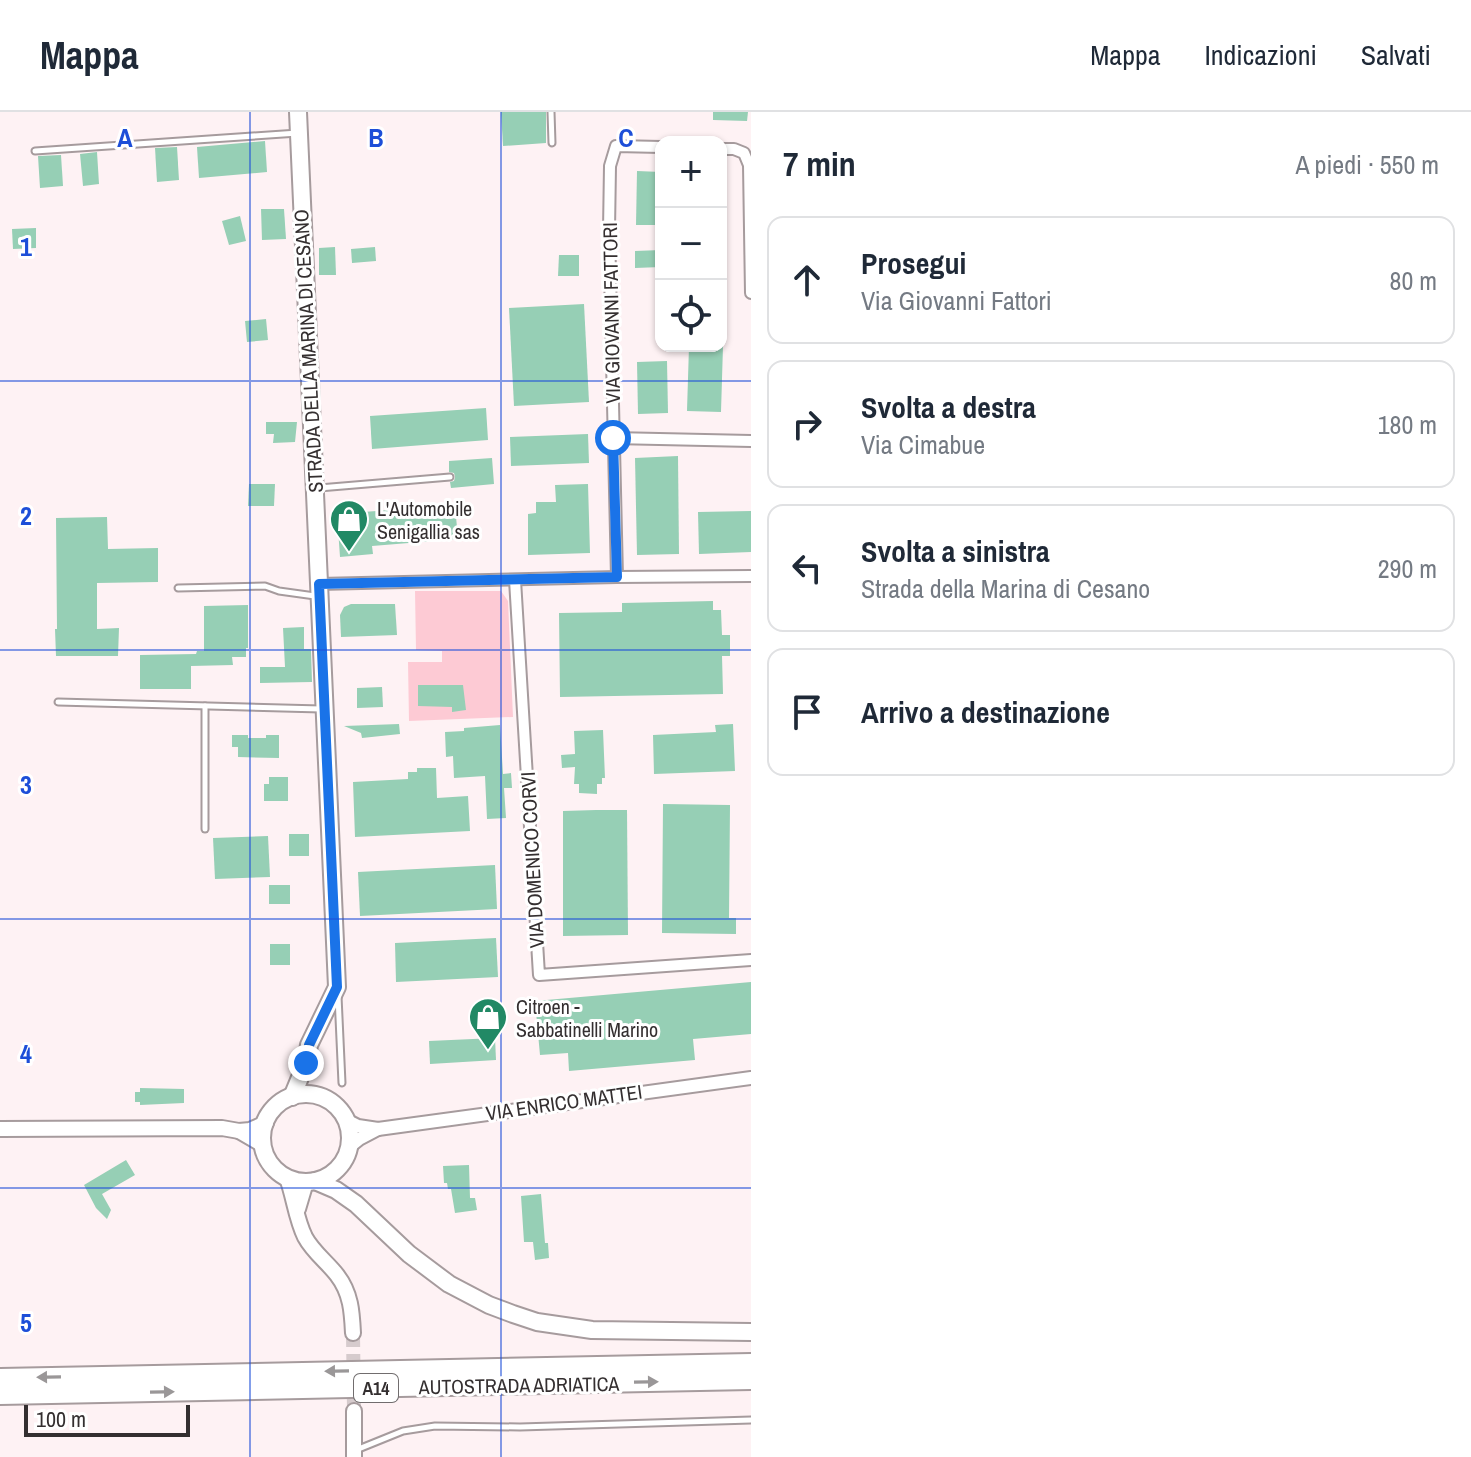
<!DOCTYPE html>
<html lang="it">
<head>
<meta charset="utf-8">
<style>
  body { margin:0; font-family:"Archivo Narrow",sans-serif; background:#f2f2f3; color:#1f2937 }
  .controls { position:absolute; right:24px; top:24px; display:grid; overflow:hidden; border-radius:16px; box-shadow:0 2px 6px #0004 }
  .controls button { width:72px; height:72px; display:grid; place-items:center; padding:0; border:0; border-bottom:2px solid #e0e1e3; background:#fff; color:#1f2937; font:40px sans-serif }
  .scale { position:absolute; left:24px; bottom:20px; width:166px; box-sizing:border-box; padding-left:8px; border:4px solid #342f30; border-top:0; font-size:22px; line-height:28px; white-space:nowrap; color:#342f30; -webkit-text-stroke:6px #fff; paint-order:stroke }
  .stop { position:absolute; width:24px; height:24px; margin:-18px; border:6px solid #1a73e8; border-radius:50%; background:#fff }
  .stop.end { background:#1a73e8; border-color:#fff; box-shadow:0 2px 8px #0008 }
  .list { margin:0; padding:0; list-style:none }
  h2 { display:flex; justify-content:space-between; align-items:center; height:104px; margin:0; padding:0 32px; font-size:34px }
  h2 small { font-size:26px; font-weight:400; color:#747a83 }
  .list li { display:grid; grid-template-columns:52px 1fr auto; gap:24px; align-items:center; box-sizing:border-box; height:128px; margin:0 16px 16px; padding:0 16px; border:2px solid #e0e1e3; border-radius:16px }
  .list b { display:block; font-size:30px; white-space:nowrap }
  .list p { margin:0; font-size:26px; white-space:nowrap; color:#747a83 }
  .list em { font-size:26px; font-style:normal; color:#747a83 }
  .icon { flex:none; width:44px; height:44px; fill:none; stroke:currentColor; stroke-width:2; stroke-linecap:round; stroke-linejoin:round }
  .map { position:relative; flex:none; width:751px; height:1345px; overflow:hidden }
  header { display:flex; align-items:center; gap:48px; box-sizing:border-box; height:112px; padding:0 40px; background:#fff; border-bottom:2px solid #e0e1e3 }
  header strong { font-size:38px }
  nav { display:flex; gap:44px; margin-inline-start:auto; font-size:28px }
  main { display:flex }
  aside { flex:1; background:#fff }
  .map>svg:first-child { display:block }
</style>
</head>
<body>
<header>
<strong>Mappa</strong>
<nav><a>Mappa</a><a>Indicazioni</a><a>Salvati</a></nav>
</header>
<main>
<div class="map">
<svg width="751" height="1345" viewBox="0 0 751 1345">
  <rect width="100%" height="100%" fill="#fef2f4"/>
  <path fill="#fdcad4" d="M415 479H501L508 489 513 605 409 609 408 550H442V539L416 538Z"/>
  <g fill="#96cfb5">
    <path d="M501 0H546V31L503 34Z"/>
    <path d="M713 0H748L747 9 713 8Z"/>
    <path d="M265 29 267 60 199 66 197 35Z"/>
    <path d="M177 35 179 68 157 70 155 36Z"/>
    <path d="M97 40 99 72 83 74 80 42Z"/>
    <path d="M61 43 63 74 40 76 38 44Z"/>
    <path d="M637 59 661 60V113H636Z"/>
    <path d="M261 97H284L286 127 262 128Z"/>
    <path d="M240 104 246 129 229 133 222 109Z"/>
    <path d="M36 116V136L13 137 12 117Z"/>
    <path d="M335 135 336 163H319V136Z"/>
    <path d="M375 135 376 149 352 151 351 137Z"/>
    <path d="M661 138V155L635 156V139Z"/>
    <path d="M559 143H579V164H558Z"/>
    <path d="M584 192 589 290 514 294 509 196Z"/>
    <path d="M266 207 268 228 247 230 245 209Z"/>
    <path d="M689 234H723L721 300 687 299Z"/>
    <path d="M667 249 668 301 638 302 637 250Z"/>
    <path d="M486 296 488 328 372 337 370 304Z"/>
    <path d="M266 310H297L295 330 273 331 274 322H266Z"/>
    <path d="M588 322 589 351 511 354 510 325Z"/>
    <path d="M678 344 679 442 637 443 635 346Z"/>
    <path d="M492 346 494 372 451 376 450 370 454 369 455 365 454 361 449 360V349Z"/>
    <path d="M249 372H275L274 394H248Z"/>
    <path d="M588 372 590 441 528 443V402L536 401V390H556L555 373Z"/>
    <path d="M455 393 458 427 372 434 373 442 340 445 337 402Z"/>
    <path d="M751 399V440L699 442 698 400Z"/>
    <path d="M107 405 108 437 158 436V470L97 471V517L119 516 118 544H56L55 517H57L56 406Z"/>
    <path d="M713 489V498H721L722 523H730V544H722L723 582 560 585 559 501 622 500V491Z"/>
    <path d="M351 492H395L397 523 341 525 340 503 344 495Z"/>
    <path d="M248 493V536H246V545H232L233 553 191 554V577H140V543L196 542 197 539H204V494Z"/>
    <path d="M304 515V537H311L312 570 260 571V555H285L283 516Z"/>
    <path d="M418 573H463L466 598 452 600V595L418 594Z"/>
    <path d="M382 575 383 595 357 596V576Z"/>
    <path d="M399 612 400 622 362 626 361 621 344 614Z"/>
    <path d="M733 612 735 659 654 662 653 623 716 620 715 613Z"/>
    <path d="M500 613 503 662 511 661 512 676H504L506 706 487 707 485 664 454 666 453 644 446 645 445 620 464 619V616Z"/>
    <path d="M603 618 605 666H602V672H597V682L579 681V672H574L575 655 562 656 561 643 575 642 574 619Z"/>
    <path d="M232 623H248V626H266V623H279V646L238 645V635H232Z"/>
    <path d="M417 656H436L437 686 468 684 470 719 355 725 353 670 408 667V660H417Z"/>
    <path d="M269 665H288V689H264V672H269Z"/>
    <path d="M663 692 730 693 729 806H736V822L662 821Z"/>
    <path d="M596 698H627L628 823 563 824V699Z"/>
    <rect x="289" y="722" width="20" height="22"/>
    <path d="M268 724 270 765 215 767 213 726Z"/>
    <path d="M495 753 497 797 360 804 358 760Z"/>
    <rect x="269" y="773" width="21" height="19"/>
    <path d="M496 826 498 865 396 870 395 831Z"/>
    <rect x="270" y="832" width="20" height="21"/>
    <path d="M751 870V922L693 927 695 948 569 959 568 941 540 943 535 889Z"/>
    <path d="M495 926 496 948 430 952 429 929Z"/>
    <path d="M140 976 184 977V991L140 993V990H135V980H140Z"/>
    <path d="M126 1048 135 1063 102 1082 111 1098 107 1107 96 1096 84 1073Z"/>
    <path d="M469 1053 470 1086H475L477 1098 455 1101 451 1077H448L447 1071H444L443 1054Z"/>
    <path d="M541 1082 545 1131H548L549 1146 535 1148 533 1130H524L521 1084Z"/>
  </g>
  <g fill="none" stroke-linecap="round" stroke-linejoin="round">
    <path stroke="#d6cbcd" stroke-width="14" stroke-dasharray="14 7" stroke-linecap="butt" d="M353 1221 354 1299"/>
    <g stroke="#a69b9d" stroke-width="9">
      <g id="service">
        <path d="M551 0 552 31"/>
        <path d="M35 39 298 21"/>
        <path d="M319 376 450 365"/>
        <path d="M178 476 265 474 279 479 315 484"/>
        <path d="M58 590 321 597"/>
        <path d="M205 594V717"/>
        <path d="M338 884 342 971"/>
        <path d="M356 1338 403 1319 435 1314 520 1315 751 1308"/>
      </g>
    </g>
    <g stroke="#a69b9d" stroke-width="14">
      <g id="minor">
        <path d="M721 37H734L744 41 749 53 751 181"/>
        <path d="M613 326 751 329"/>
        <path d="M617 465 609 118 610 54 616 34 661 35"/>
        <path d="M515 468 539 863 751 848"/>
        <path d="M319 472 617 465 751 464"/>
      </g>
    </g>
    <g stroke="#a69b9d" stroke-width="16">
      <g id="tertiary">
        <path d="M346 1008 358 1014 378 1017 751 966"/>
        <path d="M349 1035 359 1027 378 1017"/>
      </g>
    </g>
    <g stroke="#a69b9d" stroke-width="18">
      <g id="secondary">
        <path d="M0 1017 222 1016 239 1019 263 1033"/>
        <path d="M239 1019 250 1018 266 1011"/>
        <path d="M287 1066C294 1085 296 1107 305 1125 313 1140 327 1150 337 1163 351 1181 352 1200 353 1221"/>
        <path d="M298 1097 306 1070"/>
        <path d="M354 1299V1345"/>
      </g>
    </g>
    <g stroke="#a69b9d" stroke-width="20">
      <g id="primary">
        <circle cx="306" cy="1026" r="44"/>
        <path d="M292 985 306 951 309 933 337 875 298 0"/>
        <path d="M315 1069 336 1078 356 1092 409 1142 449 1172 489 1193 513 1202 537 1210 592 1218 751 1220"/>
      </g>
    </g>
    <g stroke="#a69b9d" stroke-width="22">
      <g id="motorway">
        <path d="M0 1266 751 1251"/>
        <path d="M0 1283 751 1268"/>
      </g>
    </g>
    <use href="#service" stroke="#fff" stroke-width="5"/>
    <use href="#minor" stroke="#fff" stroke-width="10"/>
    <use href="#tertiary" stroke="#fff" stroke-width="12"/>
    <use href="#secondary" stroke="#fff" stroke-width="14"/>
    <use href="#primary" stroke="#fff" stroke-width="16"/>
    <use href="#motorway" stroke="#fff" stroke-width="18"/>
  </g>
  <defs><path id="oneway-solid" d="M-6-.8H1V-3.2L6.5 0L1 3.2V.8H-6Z" transform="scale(2)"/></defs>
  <g fill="#9a9798">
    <use href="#oneway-solid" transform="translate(337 1259) rotate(179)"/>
    <use href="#oneway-solid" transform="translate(49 1265) rotate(179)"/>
    <use href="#oneway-solid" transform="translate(646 1270) rotate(-1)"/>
    <use href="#oneway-solid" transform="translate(162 1280) rotate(-1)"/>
  </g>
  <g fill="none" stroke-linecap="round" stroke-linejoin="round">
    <path stroke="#1a73e8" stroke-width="10" d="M306 951 309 933 337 875 319 472 617 465 613 326"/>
  </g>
  <path fill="none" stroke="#1d4ed8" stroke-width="2" stroke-opacity="0.55" d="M250 0V1345M501 0V1345M0 269H751M0 538H751M0 807H751M0 1076H751"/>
  <defs>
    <g id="shop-pin" transform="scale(2)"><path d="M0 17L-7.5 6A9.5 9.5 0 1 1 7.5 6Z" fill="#218965" stroke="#fff"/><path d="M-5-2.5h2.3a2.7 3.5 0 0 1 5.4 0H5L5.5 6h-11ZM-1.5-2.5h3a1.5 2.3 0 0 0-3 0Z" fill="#fff"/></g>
  </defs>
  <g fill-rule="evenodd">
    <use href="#shop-pin" x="349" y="407"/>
    <use href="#shop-pin" x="488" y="905"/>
  </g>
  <g text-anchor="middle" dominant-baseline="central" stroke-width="6" stroke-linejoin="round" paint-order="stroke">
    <rect fill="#fff" stroke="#716d6e" stroke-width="2" x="354" y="1262" width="44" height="28" rx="6"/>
    <g font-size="18" font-weight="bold" fill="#342f30">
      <text x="376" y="1276">A14</text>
    </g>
    <g font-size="20" fill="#342f30" stroke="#fff">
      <text transform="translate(611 201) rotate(-91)">VIA GIOVANNI FATTORI</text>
      <text transform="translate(308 239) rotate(-93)">STRADA DELLA MARINA DI CESANO</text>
      <text transform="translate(532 748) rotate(-93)">VIA DOMENICO CORVI</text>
      <text transform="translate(564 990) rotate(-8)">VIA ENRICO MATTEI</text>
      <text transform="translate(519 1273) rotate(-1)">AUTOSTRADA ADRIATICA</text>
    </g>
    <g font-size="20" fill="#342f30" stroke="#fff" text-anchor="start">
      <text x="377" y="396">L'Automobile<tspan x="377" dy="23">Senigallia sas</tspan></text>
      <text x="516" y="894">Citroen -<tspan x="516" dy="23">Sabbatinelli Marino</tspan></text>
    </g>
  </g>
  <g font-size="26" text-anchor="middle" font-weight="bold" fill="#1d4ed8" stroke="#fff" stroke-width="6" stroke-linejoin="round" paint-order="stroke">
    <text x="125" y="35">A</text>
    <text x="376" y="35">B</text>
    <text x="626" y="35">C</text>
    <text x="26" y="144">1</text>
    <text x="26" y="413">2</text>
    <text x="26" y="682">3</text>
    <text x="26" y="951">4</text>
    <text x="26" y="1220">5</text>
  </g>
</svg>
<div class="controls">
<button>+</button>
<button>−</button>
<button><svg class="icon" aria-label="locate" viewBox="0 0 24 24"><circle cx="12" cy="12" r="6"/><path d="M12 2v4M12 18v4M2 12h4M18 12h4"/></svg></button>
</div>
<div class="scale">100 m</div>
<div class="stop" style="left:613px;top:326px"></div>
<div class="stop end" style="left:306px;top:951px"></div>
</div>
<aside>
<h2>7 min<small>A piedi · 550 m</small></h2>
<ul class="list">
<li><svg class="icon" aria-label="ahead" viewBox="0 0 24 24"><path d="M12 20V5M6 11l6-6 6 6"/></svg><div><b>Prosegui</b><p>Via Giovanni Fattori</p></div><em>80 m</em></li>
<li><svg class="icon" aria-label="right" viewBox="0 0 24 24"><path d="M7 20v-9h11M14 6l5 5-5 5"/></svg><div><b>Svolta a destra</b><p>Via Cimabue</p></div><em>180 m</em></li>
<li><svg class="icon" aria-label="left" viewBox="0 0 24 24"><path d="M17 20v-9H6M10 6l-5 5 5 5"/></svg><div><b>Svolta a sinistra</b><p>Strada della Marina di Cesano</p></div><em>290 m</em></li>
<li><svg class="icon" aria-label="arrive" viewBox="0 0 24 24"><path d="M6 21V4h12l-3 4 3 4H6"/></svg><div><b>Arrivo a destinazione</b></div></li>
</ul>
</aside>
</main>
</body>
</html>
